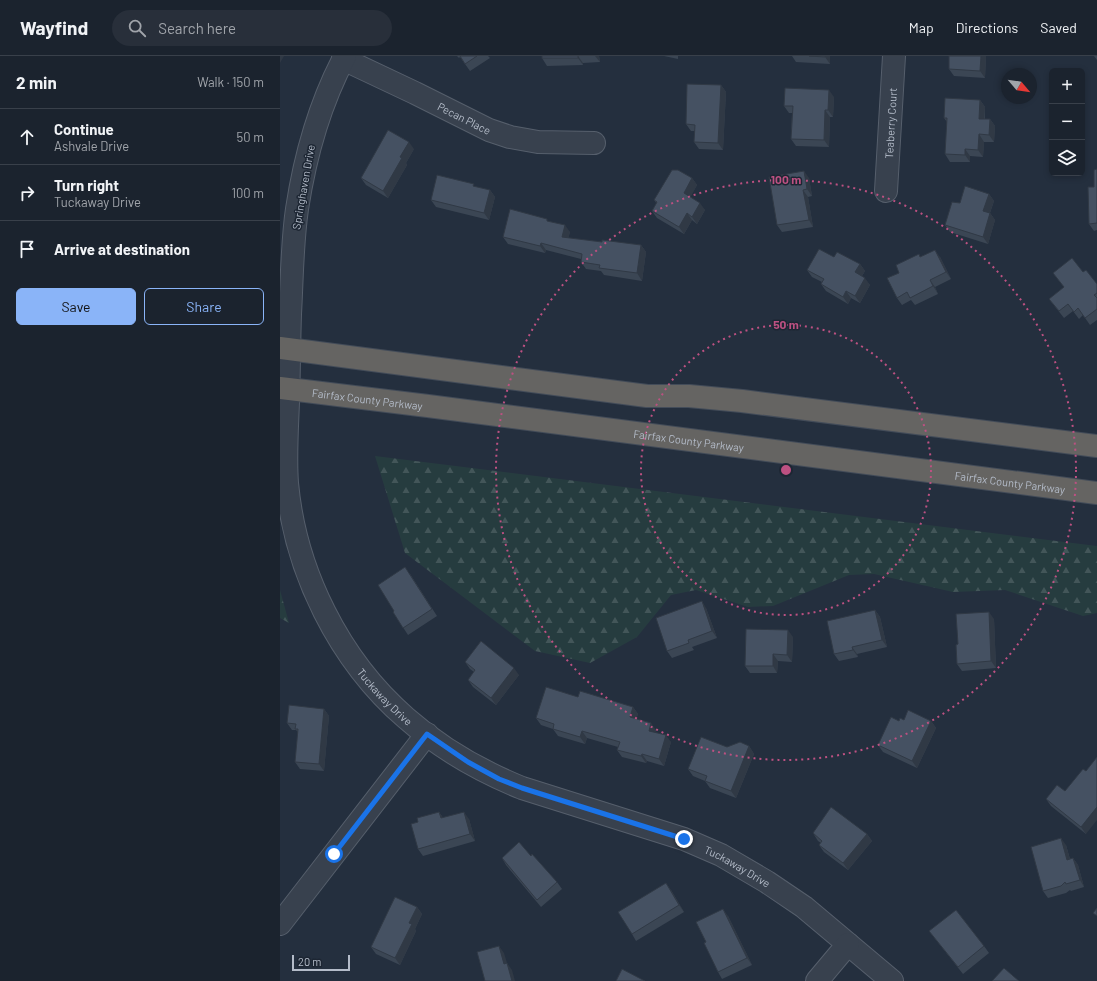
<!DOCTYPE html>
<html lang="en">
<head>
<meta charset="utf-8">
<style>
  body { margin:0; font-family:Barlow,sans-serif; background:#282f3a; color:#f1f3f6 }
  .controls { position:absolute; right:12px; top:12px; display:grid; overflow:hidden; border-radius:6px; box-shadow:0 2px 6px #0003 }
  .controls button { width:36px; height:36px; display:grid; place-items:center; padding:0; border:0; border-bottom:1px solid #39404a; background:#1b232e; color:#f1f3f6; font:20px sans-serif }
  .compass { position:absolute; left:721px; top:12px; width:36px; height:36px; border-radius:50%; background:#1b232e; box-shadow:0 2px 6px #0003; rotate:119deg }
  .scale { position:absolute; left:12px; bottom:10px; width:58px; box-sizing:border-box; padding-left:4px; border:2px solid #b4bcc9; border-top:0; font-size:11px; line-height:14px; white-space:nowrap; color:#b4bcc9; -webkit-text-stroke:3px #1d2633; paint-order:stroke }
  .stop { position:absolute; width:12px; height:12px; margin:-9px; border:3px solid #1a73e8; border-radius:50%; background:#fff }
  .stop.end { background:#1a73e8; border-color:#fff; box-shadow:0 1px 4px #0008 }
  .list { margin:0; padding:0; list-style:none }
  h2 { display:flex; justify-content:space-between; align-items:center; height:52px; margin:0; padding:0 16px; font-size:17px }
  h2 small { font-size:13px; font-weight:400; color:#a0a4aa }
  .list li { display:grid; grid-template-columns:26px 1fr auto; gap:12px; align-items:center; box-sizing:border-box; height:56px; padding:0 16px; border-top:1px solid #39404a }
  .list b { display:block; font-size:15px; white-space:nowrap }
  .list p { margin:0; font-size:13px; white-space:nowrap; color:#a0a4aa }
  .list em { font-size:13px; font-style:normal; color:#a0a4aa }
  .actions { display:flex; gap:8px; padding:12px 16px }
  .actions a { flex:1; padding:9px 0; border:1px solid #8ab4f8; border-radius:6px; text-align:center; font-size:14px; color:#8ab4f8 }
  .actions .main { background:#8ab4f8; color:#111 }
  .icon { flex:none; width:22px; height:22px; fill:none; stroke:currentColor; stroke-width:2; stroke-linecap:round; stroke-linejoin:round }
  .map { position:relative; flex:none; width:817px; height:925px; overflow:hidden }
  header { display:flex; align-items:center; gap:24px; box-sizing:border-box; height:56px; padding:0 20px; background:#1b232e; border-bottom:1px solid #39404a }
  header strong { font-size:19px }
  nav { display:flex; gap:22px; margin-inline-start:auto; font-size:14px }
  .search { width:280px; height:36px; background:#282f3a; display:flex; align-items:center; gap:10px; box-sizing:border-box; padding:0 14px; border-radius:22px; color:#a0a4aa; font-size:15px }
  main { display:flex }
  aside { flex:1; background:#1b232e }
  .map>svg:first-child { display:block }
</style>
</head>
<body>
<header>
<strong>Wayfind</strong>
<div class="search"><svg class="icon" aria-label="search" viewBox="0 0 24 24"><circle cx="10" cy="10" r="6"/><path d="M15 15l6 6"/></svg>Search here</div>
<nav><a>Map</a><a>Directions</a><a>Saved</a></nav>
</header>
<main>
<aside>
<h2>2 min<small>Walk · 150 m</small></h2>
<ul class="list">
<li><svg class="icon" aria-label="ahead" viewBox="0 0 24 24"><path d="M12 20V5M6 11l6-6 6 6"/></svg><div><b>Continue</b><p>Ashvale Drive</p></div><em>50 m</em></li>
<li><svg class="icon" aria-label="right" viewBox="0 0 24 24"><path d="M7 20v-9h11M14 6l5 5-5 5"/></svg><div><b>Turn right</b><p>Tuckaway Drive</p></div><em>100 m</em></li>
<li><svg class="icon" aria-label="arrive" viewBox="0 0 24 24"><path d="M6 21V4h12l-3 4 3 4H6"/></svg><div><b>Arrive at destination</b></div></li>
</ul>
<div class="actions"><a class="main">Save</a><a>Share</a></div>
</aside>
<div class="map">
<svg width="817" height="925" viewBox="0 0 817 925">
  <defs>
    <pattern id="forest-firs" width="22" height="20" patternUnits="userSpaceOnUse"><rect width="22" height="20" fill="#263c3f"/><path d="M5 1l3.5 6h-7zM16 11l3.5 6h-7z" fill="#435659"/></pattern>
  </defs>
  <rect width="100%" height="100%" fill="#242f3e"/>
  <g fill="url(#forest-firs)">
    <path d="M95 400 817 490V557L803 560 725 534 673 536 594 518 569 519 493 550 468 551 416 534 391 539 357 581 310 607 255 595 125 497Z"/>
    <path d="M0 534 9 567 0 562Z"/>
  </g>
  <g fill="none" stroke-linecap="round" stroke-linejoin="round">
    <g stroke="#565f6c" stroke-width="24">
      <g id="minor">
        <path id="s1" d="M63 3 135 37 209 74 230 81 258 86 314 87"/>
        <path id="s2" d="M606 135 614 0"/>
        <path d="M0 868 147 678"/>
      </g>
    </g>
    <g stroke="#565f6c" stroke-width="24">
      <g id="tertiary">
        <path id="s3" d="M65 0C40 47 25 100 17 153 12 187 12 223 10 258 9 287 9 317 8 346 7 373 5 400 7 427 15 515 59 604 126 662 160 692 200 715 242 732L404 783 441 799 487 826 524 851 612 925"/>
        <path d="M537 925 568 888"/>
      </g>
    </g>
    <g stroke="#434c59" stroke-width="24">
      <g id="trunk">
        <path d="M0 292 367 340H409L462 345 817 390"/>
        <path id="s4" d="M0 332 148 350 817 437"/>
      </g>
    </g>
    <use href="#minor" stroke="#38414e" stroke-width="22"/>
    <use href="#tertiary" stroke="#38414e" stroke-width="22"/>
    <use href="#trunk" stroke="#656462" stroke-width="22"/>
  </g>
  <g fill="#3b4654">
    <path d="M177 0H208L210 2 190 15 180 1 179 2Z"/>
    <path d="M262 0H319L320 6 303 7V9L267 10 262 2Z"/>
    <path d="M384 0H398V3Z"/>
    <path d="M512 0H550V8L516 6Z"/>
    <path d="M706 0 705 22 674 20 669 13Z"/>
    <path d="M814 0H817V4Z"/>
    <path d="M441 29 446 36 443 94 419 93 414 86 415 75H411L406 68Z"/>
    <path d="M554 41 553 61H550L549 91 516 90 511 83 512 57H509L504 50Z"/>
    <path d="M700 44 705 51V63H710L715 70 714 86H704L703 101 690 100V106H670L665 98 667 66 664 62Z"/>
    <path d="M134 93 126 107 127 109 108 142 86 129 81 122Z"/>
    <path d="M817 113V174L814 175 809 168Z"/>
    <path d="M412 122 417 129 410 141 425 154 417 168 412 164 404 178 377 162 372 155 377 148 374 144Z"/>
    <path d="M529 122 532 140 528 141 533 171 502 176 497 169Z"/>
    <path d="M196 131 210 134 215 141 209 164 156 151 151 144Z"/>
    <path d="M709 138 714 145 710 157 715 164 708 188 670 176 665 169 680 147Z"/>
    <path d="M269 165 290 176 288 182 322 186 361 189 366 196 362 225 324 219 321 215 306 213 301 206V203L266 194 265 197 228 188 223 181Z"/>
    <path d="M641 200 660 201 671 223 655 231 658 238 635 249 631 244 622 249 617 242 619 217Z"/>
    <path d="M554 201 580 208 585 215 582 220 590 229 580 247 571 242 568 248 546 235 541 228 542 226 532 221 527 214Z"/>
    <path d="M803 216 817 228V264L810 269 803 259 799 263 793 255 784 262 769 243 784 231 773 217Z"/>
    <path d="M130 518 157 560 128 579 113 556 114 555Z"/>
    <path d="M426 552 437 582 412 591 414 594 392 602 387 595Z"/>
    <path d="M595 554 600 561 607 591 577 598 578 601 559 605 554 598Z"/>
    <path d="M714 563 716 612 682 615 677 608Z"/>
    <path d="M513 581 512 606 498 605 497 617H470L465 610Z"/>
    <path d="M185 606 239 619 216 649 193 631 188 624 194 616 190 613Z"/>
    <path d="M298 641 353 651 358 658 356 663 376 674 375 676 391 686 384 710 367 705 366 707 342 701 337 694 338 691 307 682 305 688 278 680 273 673 261 669 256 662Z"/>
    <path d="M44 653 49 660 44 715 20 713 15 706 18 676 16 674H12L7 667Z"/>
    <path d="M619 665H651L656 672 637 712 603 696 598 689Z"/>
    <path d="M469 690 474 698 456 742 430 732 425 725 413 720 408 713 447 691Z"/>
    <path d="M806 715V778L771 750 766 743 785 735Z"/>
    <path d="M159 756 163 762 189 763 195 785 143 800 138 793V766Z"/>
    <path d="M533 777 587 778 592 785 568 814 544 796 539 789 541 787 538 785Z"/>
    <path d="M786 789 790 803 793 802 798 809 804 831 791 835 790 834 786 837 768 842 763 835Z"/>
    <path d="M222 802 277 826 282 833 261 851 226 809Z"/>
    <path d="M391 834 404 856 356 885 352 878Z"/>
    <path d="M137 851 142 858 135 873 136 875 120 909 96 898 91 891Z"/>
    <path d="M448 860 472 909 442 923 438 916 426 886Z"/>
    <path d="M649 875 704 890 709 897 683 918Z"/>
  </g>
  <g fill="#303945">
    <path d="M0 0H4L0 7Z"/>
    <path d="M298 0 303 7V9L298 2Z"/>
    <path d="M315 0H319L320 6Z"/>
    <path d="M545 0H550V8L545 1Z"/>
    <path d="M701 0H706L705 22 700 15Z"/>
    <path d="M441 29 446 36 443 94 438 87Z"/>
    <path d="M549 34 554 41 553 61 548 54Z"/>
    <path d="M700 44 705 51 704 70 699 63Z"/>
    <path d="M545 54 550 61 549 91 544 84Z"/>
    <path d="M710 63 715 70 714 86 709 79Z"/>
    <path d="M699 78 704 86 703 101 698 94Z"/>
    <path d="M129 86 134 93 126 107 127 109 108 142 103 135 120 101Z"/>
    <path d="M685 93 690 100V106L685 99Z"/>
    <path d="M524 115 529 122 532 140 527 133Z"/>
    <path d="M412 122 417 129 409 144 404 137Z"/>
    <path d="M210 134 215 141 209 164 204 157Z"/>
    <path d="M523 134 528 141 533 171 529 164Z"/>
    <path d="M709 138 714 145 708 162 703 155Z"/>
    <path d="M420 147 425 154 417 168 412 161Z"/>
    <path d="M407 157 412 164 404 178 399 171Z"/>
    <path d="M710 157 715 164 708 188 703 181Z"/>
    <path d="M285 169 290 176 287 188 282 181Z"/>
    <path d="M261 187 266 194 265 197 260 190Z"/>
    <path d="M361 189 366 196 362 225 357 217Z"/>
    <path d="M655 194 660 201 671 223 666 216Z"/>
    <path d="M580 208 585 215 580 223 575 216Z"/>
    <path d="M585 222 590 229 580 247 575 240Z"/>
    <path d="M650 224 655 231 658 238 653 230Z"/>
    <path d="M566 235 571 242 568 248 563 241Z"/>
    <path d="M422 545 426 552 437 582 432 575Z"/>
    <path d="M595 554 600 561 607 591 602 584Z"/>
    <path d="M709 556 714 563 716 612 711 605Z"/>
    <path d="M508 574 513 581 512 606 507 599Z"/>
    <path d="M572 591 577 598 578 601 573 594Z"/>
    <path d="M493 598 498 605 497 617 493 610Z"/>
    <path d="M234 612 239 619 216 649 211 642Z"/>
    <path d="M353 651 358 658 355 668 350 661Z"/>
    <path d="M44 653 49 660 44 715 39 708Z"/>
    <path d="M651 665 656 672 637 712 632 705Z"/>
    <path d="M371 667 376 674 374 682 369 675Z"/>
    <path d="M302 675 307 682 305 688 300 681Z"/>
    <path d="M386 679 391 686 384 710 379 703Z"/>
    <path d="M469 690 474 698 456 742 451 735Z"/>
    <path d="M362 698 367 705 366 707 361 700Z"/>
    <path d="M817 751V764L806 778 801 771Z"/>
    <path d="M159 756 164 763 161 762Z"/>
    <path d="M184 756 189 763 195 785 190 778Z"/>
    <path d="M587 778 592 785 568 814 563 807Z"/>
    <path d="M781 782 786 789 792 811 787 804Z"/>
    <path d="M793 802 798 809 804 831 800 824Z"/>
    <path d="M386 827 391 834 404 856 399 849Z"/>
    <path d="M137 851 142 858 135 873 136 875 120 909 115 902 129 867Z"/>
    <path d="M443 853 448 860 472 909 467 902Z"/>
    <path d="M219 890 224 897 227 907 232 914 235 925H232L224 908Z"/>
  </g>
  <g fill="#455162" stroke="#303945">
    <path d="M180 0H197L185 8Z"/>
    <rect x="262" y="0" width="36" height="2"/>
    <path d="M529 0H545V1Z"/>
    <path d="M669 0H701L700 15 669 13Z"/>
    <path d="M407 28 441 29 438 87 414 86 415 69 406 68Z"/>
    <path d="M505 32 549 34 548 54H545L544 84 511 83 513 50H504Z"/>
    <path d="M665 42 700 44 699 63H710L709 79 699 78 698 94 685 93V99L665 98 667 62H664Z"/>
    <path d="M108 74 129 86 120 101 122 102 103 135 81 122Z"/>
    <path d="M817 113V167L809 168 808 131H814V114Z"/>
    <path d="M392 114H398L412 122 404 137 420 147 412 161 407 157 399 171 372 155 377 146 374 144Z"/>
    <path d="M524 115 527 133 523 134 529 164 497 169 489 121Z"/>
    <path d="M157 119 194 128 193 130 210 134 204 157 151 144Z"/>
    <path d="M685 130 709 138 703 155 710 157 703 181 665 169 672 146 680 147Z"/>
    <path d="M230 153 267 163V165L285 169 282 181 322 186V184L361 189 357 217 319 212 320 209 301 206 302 198 261 187 260 190 223 181Z"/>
    <path d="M539 193 554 201 557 196 580 208 575 216 585 222 575 240 566 235 563 241 541 228 544 223 527 214Z"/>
    <path d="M655 194 666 216 650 224 653 230 630 242 627 236 617 242 607 222 619 217 616 209 639 198 640 201Z"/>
    <path d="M792 202 803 216 806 214 817 228V237L814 239 817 242V253L805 262 798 252 794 256 788 248 779 255 769 243 784 231 773 217Z"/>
    <path d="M125 511 152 553 123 572 113 556 114 555 98 529Z"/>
    <path d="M422 545 432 575 408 584 409 587 387 595 376 562Z"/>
    <path d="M595 554 602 584 572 591 573 594 554 598 547 565Z"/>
    <path d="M709 556 711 605 677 608 676 589 678 588 676 558Z"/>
    <path d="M466 573 508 574 507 599 493 598V610H465Z"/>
    <path d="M201 585 234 612 211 642 188 624 195 614 185 606Z"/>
    <path d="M266 631 298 641 300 635 353 651 350 661 371 667 369 675 386 679 379 703 362 698 361 700 337 694 340 686 302 675 300 681 273 673 274 668 256 662Z"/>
    <path d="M9 649 44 653 39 708 15 706 18 673H15L16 668 7 667Z"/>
    <path d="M628 654 651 665 632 705 598 689 611 661 619 665 620 662 624 664Z"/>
    <path d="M421 681 447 691 460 686 469 690 451 735 425 725 427 720 408 713Z"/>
    <path d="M817 701V751L801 771 766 743 777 729 785 735 803 713 806 715Z"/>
    <path d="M551 751 587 778 563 807 539 789 542 785 533 777Z"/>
    <path d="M159 756 161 762 184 756 190 778 138 793 131 768 138 766 137 762Z"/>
    <path d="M781 782 787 804 793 802 800 824 786 828 785 826 781 830 763 835 751 791Z"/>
    <path d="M239 786 251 800 252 798 277 826 257 844 222 802Z"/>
    <path d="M386 827 399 849 352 878 338 856Z"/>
    <path d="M115 841 137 851 129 867 132 868 115 902 91 891Z"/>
    <path d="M817 852V860L813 857Z"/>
    <path d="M443 853 467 902 438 916 424 887 426 886 416 866Z"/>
    <path d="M676 854 704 890 678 911 649 875Z"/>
    <path d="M219 890 224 908 227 907 232 925H205L197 896Z"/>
    <path d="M724 912 739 925H712Z"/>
    <path d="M342 913 365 925H336Z"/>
  </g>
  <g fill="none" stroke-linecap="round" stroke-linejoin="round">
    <path stroke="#1a73e8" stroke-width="5" d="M54 798 147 678 188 706 219 723 242 732 404 783"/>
  </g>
  <g fill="none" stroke="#bd5182" stroke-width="2" stroke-dasharray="2 4">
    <circle cx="506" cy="414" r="145"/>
    <circle cx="506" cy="414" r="290"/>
  </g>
  <g text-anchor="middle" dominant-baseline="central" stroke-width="3" stroke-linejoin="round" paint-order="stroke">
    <g font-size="11" fill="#b4bcc9" stroke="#1d2633">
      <text stroke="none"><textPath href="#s1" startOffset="135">Pecan Place</textPath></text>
      <text stroke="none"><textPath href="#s2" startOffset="68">Teaberry Court</textPath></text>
      <text transform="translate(23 131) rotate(-80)">Springhaven Drive</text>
      <text stroke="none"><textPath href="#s4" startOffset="88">Fairfax County Parkway</textPath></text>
      <text stroke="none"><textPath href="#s4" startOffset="412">Fairfax County Parkway</textPath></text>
      <text stroke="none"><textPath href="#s4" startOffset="736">Fairfax County Parkway</textPath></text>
      <text stroke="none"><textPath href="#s3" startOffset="675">Tuckaway Drive</textPath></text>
      <text stroke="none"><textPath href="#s3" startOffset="1071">Tuckaway Drive</textPath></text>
    </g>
  </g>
  <circle cx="506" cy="414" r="6" fill="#bd5182" stroke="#1d2633" stroke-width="2"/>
  <g font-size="12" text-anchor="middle" font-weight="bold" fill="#bd5182" stroke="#1d2633" stroke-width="3" stroke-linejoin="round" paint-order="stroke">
    <text x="506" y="128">100 m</text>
    <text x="506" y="273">50 m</text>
  </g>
</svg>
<div class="controls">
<button>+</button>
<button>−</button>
<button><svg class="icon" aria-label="layers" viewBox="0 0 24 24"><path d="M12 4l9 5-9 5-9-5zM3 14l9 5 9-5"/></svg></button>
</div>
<svg class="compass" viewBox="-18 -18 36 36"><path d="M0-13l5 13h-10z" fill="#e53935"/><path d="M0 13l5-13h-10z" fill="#a0a4aa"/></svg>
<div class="scale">20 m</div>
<div class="stop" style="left:54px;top:798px"></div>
<div class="stop end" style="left:404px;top:783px"></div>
</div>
</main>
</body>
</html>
